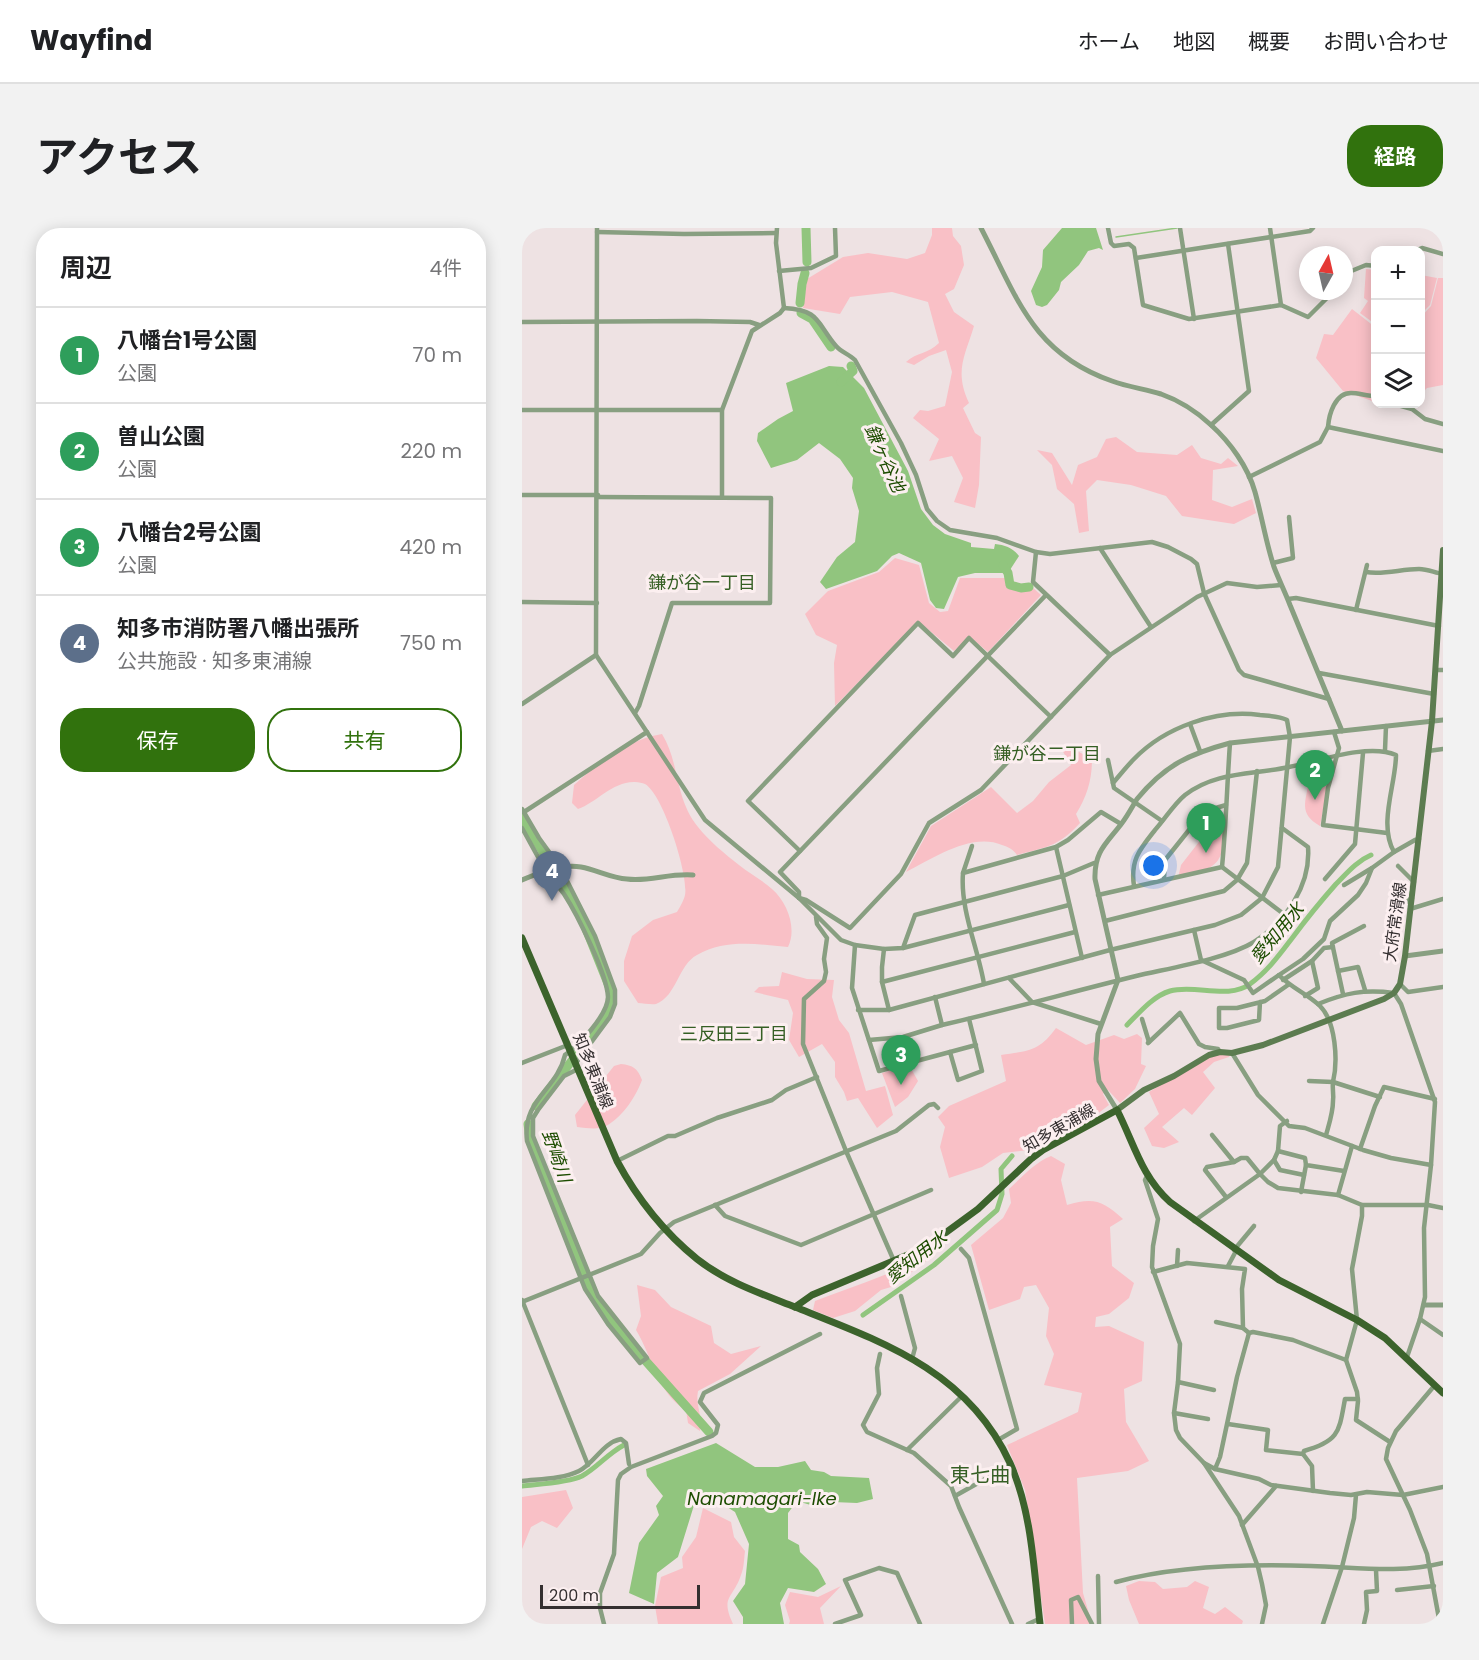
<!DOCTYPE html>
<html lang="ja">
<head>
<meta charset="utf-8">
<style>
  body { margin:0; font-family:Poppins,"Noto Sans JP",sans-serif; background:#f2f2f2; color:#202124 }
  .controls { position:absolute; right:18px; top:18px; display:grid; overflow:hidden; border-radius:12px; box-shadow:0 3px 15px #0003 }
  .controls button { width:54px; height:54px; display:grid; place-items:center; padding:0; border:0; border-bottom:2px solid #e0e0e0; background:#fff; color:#202124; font:30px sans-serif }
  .compass { position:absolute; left:777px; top:18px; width:54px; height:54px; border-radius:50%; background:#fff; box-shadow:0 3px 15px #0003; rotate:8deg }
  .scale { position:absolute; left:18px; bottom:15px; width:160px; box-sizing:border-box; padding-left:6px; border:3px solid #342f30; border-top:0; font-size:16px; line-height:21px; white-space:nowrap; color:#342f30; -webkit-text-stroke:4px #fceff0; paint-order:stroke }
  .you { position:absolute; left:632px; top:638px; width:21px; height:21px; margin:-15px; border:4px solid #fff; border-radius:50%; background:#1a73e8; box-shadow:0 0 0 9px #1a73e833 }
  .badge { display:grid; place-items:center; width:39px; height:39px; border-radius:50%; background:#31720d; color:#fff; font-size:20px; font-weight:700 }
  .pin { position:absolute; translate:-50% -50px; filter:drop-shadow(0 2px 3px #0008) }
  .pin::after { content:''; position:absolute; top:32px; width:21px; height:18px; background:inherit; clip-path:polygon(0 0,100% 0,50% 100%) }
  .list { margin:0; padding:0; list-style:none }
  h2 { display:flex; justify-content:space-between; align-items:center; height:78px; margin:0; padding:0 24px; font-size:26px }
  h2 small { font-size:20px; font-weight:400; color:#757577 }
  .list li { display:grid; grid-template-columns:39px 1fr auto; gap:18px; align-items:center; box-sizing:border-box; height:96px; padding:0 24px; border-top:2px solid #e0e0e0 }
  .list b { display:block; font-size:22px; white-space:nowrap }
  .list p { margin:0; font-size:20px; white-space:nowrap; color:#757577 }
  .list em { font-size:20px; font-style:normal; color:#757577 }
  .actions { display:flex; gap:12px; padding:18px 24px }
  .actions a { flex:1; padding:14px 0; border:2px solid #31720d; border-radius:24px; text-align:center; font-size:21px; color:#31720d }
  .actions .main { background:#31720d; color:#fff }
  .icon { flex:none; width:33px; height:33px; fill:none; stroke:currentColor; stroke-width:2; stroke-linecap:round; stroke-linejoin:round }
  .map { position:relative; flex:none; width:921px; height:1396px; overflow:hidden; border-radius:24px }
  header { display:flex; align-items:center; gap:36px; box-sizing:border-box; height:84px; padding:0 30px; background:#fff; border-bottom:2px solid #e0e0e0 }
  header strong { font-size:28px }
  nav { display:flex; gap:33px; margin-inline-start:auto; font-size:21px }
  .intro { display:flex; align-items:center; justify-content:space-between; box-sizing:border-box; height:144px; padding:0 36px }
  h1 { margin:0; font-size:42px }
  .button { padding:15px 27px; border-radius:24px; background:#31720d; color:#fff; font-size:21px; font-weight:700 }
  main { display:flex; gap:36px; padding:0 36px }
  aside { flex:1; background:#fff; border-radius:24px; box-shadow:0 3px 15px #0003 }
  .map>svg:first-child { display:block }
</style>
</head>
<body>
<header>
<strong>Wayfind</strong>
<nav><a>ホーム</a><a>地図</a><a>概要</a><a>お問い合わせ</a></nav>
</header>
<div class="intro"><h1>アクセス</h1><a class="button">経路</a></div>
<main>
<aside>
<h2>周辺<small>4件</small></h2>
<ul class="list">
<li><span class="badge" style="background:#2e9e5b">1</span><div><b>八幡台1号公園</b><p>公園</p></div><em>70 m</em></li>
<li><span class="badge" style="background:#2e9e5b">2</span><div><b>曽山公園</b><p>公園</p></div><em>220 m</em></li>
<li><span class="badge" style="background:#2e9e5b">3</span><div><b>八幡台2号公園</b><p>公園</p></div><em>420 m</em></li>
<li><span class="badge" style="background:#5c6f8a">4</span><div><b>知多市消防署八幡出張所</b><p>公共施設 · 知多東浦線</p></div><em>750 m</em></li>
</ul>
<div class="actions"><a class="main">保存</a><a>共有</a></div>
</aside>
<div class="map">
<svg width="921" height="1396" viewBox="0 0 921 1396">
  <rect width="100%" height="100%" fill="#eee2e3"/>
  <g fill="#f9c0c6">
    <path d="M410 0H430L431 8 439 18 442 37 432 61 423 66 432 84 452 98C443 128 432 143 447 175L441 180 453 205 459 209 457 257 453 280 432 274 441 250 430 228 407 233 417 211 391 190 398 182 406 183 423 178 430 144 424 122 407 128 392 137 384 134C395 124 406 126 417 115L406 74 370 64 328 69 318 86 281 80 285 51 321 29 346 25 385 31 403 25 410 7Z"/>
    <path d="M844 41 853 42V96L838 85 846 73 842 70Z"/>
    <path d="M899 47 915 50 908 77 899 86Z"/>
    <path d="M916 50H921V157L905 160 899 166V89L909 78Z"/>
    <path d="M830 81 853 99V174L821 163 794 130 802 106 811 107Z"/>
    <path d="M594 209 615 224 655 227 670 217 679 230 699 236 706 230 716 238 691 242 690 272 710 279 730 271 734 285 712 296 660 288 644 268 609 257 575 252 564 263 567 303 557 305 552 276 535 261 530 237 515 222 530 225 550 257 556 237 575 229 584 211Z"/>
    <path d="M373 330 397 337 407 375 418 384 426 383 438 350H491L490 360 507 362 510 359 519 367 466 424 448 409 432 423 396 393 313 478 312 435 315 417 294 407 283 386 306 363 357 344Z"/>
    <path d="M140 506C158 535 152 569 176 599 187 613 203 626 217 637 228 646 240 652 250 661 266 675 275 701 266 719 235 716 203 711 175 727 156 737 155 768 134 776 129 777 121 775 116 775L102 753V733L110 708 131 692 155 684C158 679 162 672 163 667 167 647 141 566 123 556 120 555 117 554 113 554 91 553 74 575 56 581L50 575 52 557C76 535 107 511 140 506Z"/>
    <path d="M546 518 570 531C570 552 565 568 554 586L558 595C536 619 524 619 495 627 491 621 486 619 480 617 450 604 411 630 384 644L409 598 469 559 495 585 511 573 527 554 549 537 540 522Z"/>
    <path d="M808 543 798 598C776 585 784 574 787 552Z"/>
    <path d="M705 592C700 636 700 639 656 650L659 637 687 601Z"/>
    <path d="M260 744 285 751 312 752 310 769 317 792 327 805 344 863 363 858 371 887 355 900 336 870 325 873 322 864 313 849V834L300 816 277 829 267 812 271 785 266 772 232 764 237 759 257 758Z"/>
    <path d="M534 800 564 817 592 807 602 811 615 806 620 810 619 836 624 838 613 861 598 875 586 862 581 866 587 877 557 900 524 911 506 922 481 925 460 939 427 950 418 919 423 899 416 889 427 878 484 853 479 827C505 823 517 824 534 800Z"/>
    <path d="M700 826 708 827 707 829 692 834 681 844 693 860 670 887 662 880 640 899 657 914 642 920 630 918 622 900 637 886 627 864 688 828Z"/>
    <path d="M99 836C111 837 116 841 120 852 114 868 101 889 84 898 76 902 65 900 55 899L53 887 92 838Z"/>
    <path d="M387 837 396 853 386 869 373 879 360 845Z"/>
    <path d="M529 928 543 936 539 952 545 977C572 969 581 973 601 991L588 999 590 1038 612 1055 607 1070 587 1086 574 1089 573 1099 587 1098 622 1114 620 1153 602 1161 604 1194 627 1233 606 1243 555 1250 561 1365 570 1396H523L503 1262 485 1217 556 1184 560 1165 522 1157 532 1126 524 1108 527 1080 514 1057 502 1059 498 1071 467 1082 449 1017 481 990 489 975 487 961C500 949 512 935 529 928Z"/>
    <path d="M417 1019 402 1035 369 1059 359 1062 333 1083 311 1090 291 1082 293 1073C334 1057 380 1044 417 1019Z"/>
    <path d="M115 1057 133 1062 149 1079 189 1098 192 1115 209 1126 239 1118 208 1146 176 1163C173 1177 181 1187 178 1203L166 1195 164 1182C136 1167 130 1128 114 1102L119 1088Z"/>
    <path d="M44 1262 51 1280 35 1300 20 1293 9 1299 0 1321V1269Z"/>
    <path d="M181 1280 209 1294 212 1309 223 1323C222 1331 222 1340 219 1347 211 1371 198 1368 211 1396H136L133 1378 139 1349 161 1340 160 1329 174 1309Z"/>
    <path d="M617 1353 633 1354 641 1361 665 1359 673 1353 687 1359 681 1380 693 1386 703 1379 721 1393 720 1396H617L607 1372 604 1358Z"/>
    <path d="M319 1358 298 1380 302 1396H267L268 1393 263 1377 268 1364 296 1369Z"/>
  </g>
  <g fill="#91c57e">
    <path d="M540 0H574L581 22 577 20 566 23 557 37 539 54 537 62 525 77 520 79 514 77 509 63 520 39 521 22Z"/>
    <path d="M307 138 321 139 342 160 386 243 399 281 411 297 423 306 449 315V319L472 321 473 316C483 317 491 320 497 328L486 345H453L436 349 422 381 414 380 408 372 399 335 377 325 370 328 355 343 304 361 298 354 315 329 333 314 337 283 330 260 331 250 318 231 297 215 275 232 249 240 235 213 236 205 256 191 271 183 264 155Z"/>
    <path d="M194 1215 233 1239H256L283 1233 289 1242 302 1244 309 1248 347 1250 351 1271 335 1275 311 1274 292 1278 275 1273 266 1285V1311L277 1317 278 1324 296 1341 304 1356 292 1364 266 1360 258 1375 262 1396H221V1389L211 1373 223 1356 227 1316 213 1284 186 1267 173 1274 156 1329 135 1345 132 1376 107 1365 117 1315 137 1287 134 1278 141 1268 125 1248 124 1241Z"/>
  </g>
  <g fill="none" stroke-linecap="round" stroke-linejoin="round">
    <path stroke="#91c57e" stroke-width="1.5" d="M594 9 655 0"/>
    <g stroke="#91c57e" stroke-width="5">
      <path d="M605 797C617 785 631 768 648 763 673 756 706 772 728 756 746 743 758 726 771 709 785 690 799 673 814 656 825 645 835 633 849 627"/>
      <path d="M341 1087 412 1037 475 982 480 966 479 941 490 928"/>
      <path d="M0 1258C17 1256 45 1255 60 1248 75 1240 85 1226 102 1217"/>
    </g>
    <g stroke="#91c57e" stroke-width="9">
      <path d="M284 0 285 34"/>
      <path d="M278 75 280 56 283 45"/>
      <path d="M279 85 290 91 309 119"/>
      <path d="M319 154 331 143 329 138"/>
      <path d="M481 337 486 345 488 357 499 360 507 359"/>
      <path d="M0 589 59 688 89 763 88 776 83 791 14 878"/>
      <path d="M6 896 8 912 68 1061 79 1080 97 1103 187 1204"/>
    </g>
    <g stroke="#889f81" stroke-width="4.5">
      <path d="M75 0 74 427 183 592 277 670 319 712 333 717 362 721 381 720 547 677"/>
      <path d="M255 0 254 15 262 80"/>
      <path d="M586 0 589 15 592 18 607 16 612 20 621 77 667 91 759 77 786 89 804 71 808 63"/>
      <path d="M658 0 672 91"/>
      <path d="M748 0 759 77"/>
      <path d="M75 4 162 6 254 5"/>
      <path d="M895 22 900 20 921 26"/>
      <path d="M614 30 788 3 791 0"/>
      <path d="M257 43 289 40 314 28 313 0"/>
      <path d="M822 46 844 37 854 38"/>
      <path d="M262 80C298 82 294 94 314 118 319 124 327 126 333 132L379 215 394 247 405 281 415 293 428 302 475 310 514 324 528 326 630 314 646 319 669 331 675 336 682 365 717 442 722 447 807 471"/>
      <path d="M0 94 175 93 228 94 237 97"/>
      <path d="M872 176 890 181 903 191 921 196"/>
      <path d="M0 182H200"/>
      <path d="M689 197 727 163 706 16"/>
      <path d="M806 199C807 186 813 165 829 165 837 165 845 168 854 168"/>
      <path d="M727 249 798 214 806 199 921 223"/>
      <path d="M0 267H76"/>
      <path d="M75 269 249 270 248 375H150L117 478 113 485"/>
      <path d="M200 269V182L230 103 258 85 262 80"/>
      <path d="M578 320 629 399"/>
      <path d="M514 324 511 354 588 427"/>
      <path d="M751 335 771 330 767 289"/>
      <path d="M844 344C862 347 879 341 897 341 906 341 913 345 921 346"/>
      <path d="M766 371 774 370 917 398"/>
      <path d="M0 374 75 375"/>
      <path d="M834 382 845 337"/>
      <path d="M914 442H921"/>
      <path d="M797 445 912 466"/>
      <path d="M0 476 74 427"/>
      <path d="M668 496 678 523"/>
      <path d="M812 504 817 520 806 560 801 597 865 605"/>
      <path d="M863 522 864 498"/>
      <path d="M906 523 921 521"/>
      <path d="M586 532 592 560 640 593"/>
      <path d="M0 581 17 610 38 639 73 708 93 762V776L88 789 54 835"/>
      <path d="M2 584 125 504"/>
      <path d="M0 600C8 614 16 630 25 644 30 652 37 659 42 666 55 686 85 746 86 769 86 786 57 818 43 827 35 862 0 871 5 913L63 1061 86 1096 118 1135 125 1130 76 1068 11 908V890L16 882 42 848 56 841"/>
      <path d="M534 619 560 730"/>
      <path d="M278 623 226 573 396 395 431 428 447 410 529 489"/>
      <path d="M876 638 892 654"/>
      <path d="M700 639C704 598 705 557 708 515"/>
      <path d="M441 645 450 618"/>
      <path d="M642 651 643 632 675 592 687 582 704 577"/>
      <path d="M803 651 833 616 841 525"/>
      <path d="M822 657 850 640"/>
      <path d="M612 658C608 632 618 621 633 602 643 591 652 576 663 567 694 543 731 547 767 539 797 533 846 515 874 527 874 556 856 596 872 624L893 612 897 611"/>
      <path d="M576 667 700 639 763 687"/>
      <path d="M277 670 284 672 328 700 379 646 407 595 459 562 588 427 675 369 705 355 735 359 759 357"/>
      <path d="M277 670V664L258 644 524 367"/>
      <path d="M888 681 921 671"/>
      <path d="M867 685 890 670"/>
      <path d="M294 689 295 696 305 710 302 731 304 744 302 753 282 771 281 816 324 923 372 1033"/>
      <path d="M583 693 702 663 715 652 725 635 735 543"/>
      <path d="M672 702 679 732 722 752 731 765 757 747"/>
      <path d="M333 717 330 760 357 843 428 824 436 852 460 843 447 791"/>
      <path d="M381 720 393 687 541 648 572 635"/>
      <path d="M816 743 836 739 843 762"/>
      <path d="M487 750 510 774 579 796"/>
      <path d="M761 752 790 733 802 720 811 719"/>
      <path d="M360 754V739L362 721"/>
      <path d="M462 756C456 720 438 682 441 645L534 619 546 612 579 584 599 596"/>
      <path d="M878 756 886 764 921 759"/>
      <path d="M821 766 810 715 842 698"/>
      <path d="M783 768 796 760 790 733"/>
      <path d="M413 769 420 797"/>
      <path d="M738 774 737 792 705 800H697V780H715L743 773 766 757"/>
      <path d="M796 776C823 765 842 761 872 765L879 776 913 874 909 937 902 1000 903 1069 898 1091 885 1129"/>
      <path d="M336 782H367L588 722 693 697 719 687 740 670 756 639 768 509 765 492C757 488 747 488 738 487 694 481 643 499 612 531 605 538 598 547 591 555"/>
      <path d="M367 782 360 754 553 704"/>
      <path d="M620 791 627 814"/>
      <path d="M347 812 381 809 420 797C485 782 549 764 614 748 648 740 704 731 732 714 764 694 789 657 786 619L760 600"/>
      <path d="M626 815 658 785 677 816 683 819 696 821 698 824"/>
      <path d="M428 824 454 817"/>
      <path d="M710 825 736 867 767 898 783 900 841 922 869 930 909 937"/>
      <path d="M0 835 46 817"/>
      <path d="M787 853 811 854C816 833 814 794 798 778 786 766 769 760 757 747L781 731 802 711 808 693 836 667 844 655 850 640 872 624"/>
      <path d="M765 893 758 898 756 923 783 930 784 937 822 943"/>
      <path d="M690 907 712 934 685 939 683 942 704 969"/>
      <path d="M804 907C807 896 811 885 811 873 812 866 810 861 811 854L858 869"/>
      <path d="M838 921 853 878 862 859 913 871"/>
      <path d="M752 932 758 942 782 947"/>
      <path d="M95 933 146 908H153L195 890 250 872 264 862 295 849"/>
      <path d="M712 934 719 930H725L738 946 752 932 756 923"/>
      <path d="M625 948 623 952 636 991 631 1018 630 1039 658 1116 656 1154 652 1185 654 1202 658 1210 682 1235 717 1288 736 1339 740 1356 744 1377 740 1396"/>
      <path d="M779 964 784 937"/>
      <path d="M816 967 830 918"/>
      <path d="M193 977 203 988 279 1017 409 962"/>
      <path d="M840 977V988L830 1041 835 1092 824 1132 835 1164 836 1173 834 1192 868 1214"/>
      <path d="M672 993 738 946 746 954 756 960 816 967 840 977H906L921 980"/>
      <path d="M439 1021 447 1030 495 1201 476 1212"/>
      <path d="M712 1022 732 998"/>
      <path d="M655 1038 656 1022"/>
      <path d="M706 1038 714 1023"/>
      <path d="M631 1044 665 1035 723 1041 720 1061 721 1100 727 1105 731 1104 771 1112 824 1132"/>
      <path d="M379 1068 393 1120 390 1131"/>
      <path d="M0 1072 66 1237"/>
      <path d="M0 1074 119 1026 138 1005 152 994 374 903 407 877 412 876 416 880"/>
      <path d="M898 1091 921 1107"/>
      <path d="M694 1094 721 1100"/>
      <path d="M358 1126 355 1140 357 1166 341 1197 345 1204 392 1225 429 1258 437 1279 490 1396"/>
      <path d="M656 1154 692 1162"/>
      <path d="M913 1157 874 1203 866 1220 864 1231 888 1282 905 1326 918 1396"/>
      <path d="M652 1185 686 1191"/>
      <path d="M706 1196 746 1202 744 1222 781 1226"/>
      <path d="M385 1222 440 1168"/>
      <path d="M682 1235 693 1241 737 1251 749 1257 808 1265 829 1267 845 1264 881 1267 921 1259"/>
      <path d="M693 1241 698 1229 715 1149 727 1105"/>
      <path d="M0 1253C17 1251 41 1251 57 1243 73 1235 80 1215 99 1211L104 1215 107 1236"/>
      <path d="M791 1263 790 1238 781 1226 782 1223C818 1213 817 1203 823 1171H836"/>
      <path d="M433 1268 488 1237"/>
      <path d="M720 1297 754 1258"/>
      <path d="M576 1348 577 1396"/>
      <path d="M594 1354C653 1338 729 1336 789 1338 833 1339 877 1346 921 1335"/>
      <path d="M875 1362 912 1358"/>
      <path d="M82 1396 78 1380V1365L92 1326 96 1252 99 1246 109 1239 190 1208 194 1205 196 1197 178 1174 182 1165 298 1106"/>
      <path d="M313 1396 339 1387 323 1352 357 1340 375 1345 398 1396"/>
      <path d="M506 1396 517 1391"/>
      <path d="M550 1396 549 1372 556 1369 570 1396"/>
      <path d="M801 1396 820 1339 832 1290 834 1267"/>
      <path d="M842 1396 845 1382 844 1364 855 1363 854 1342"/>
    </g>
    <g stroke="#889f81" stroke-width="5">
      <path d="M459 0C495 69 510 125 590 153 606 159 623 161 639 166 656 172 675 184 689 197 708 214 726 239 733 264 740 289 744 315 752 339 757 352 763 364 768 377 785 419 803 461 820 503"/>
      <path d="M0 652C19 644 38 636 59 639 75 642 89 650 105 651 127 654 147 645 171 647"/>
      <path d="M883 728 921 723"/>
      <path d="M595 882 577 853 574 831 576 806 596 752 573 651C572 623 585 615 600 595 606 587 610 579 615 571 643 537 667 526 708 515L921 492"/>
      <path d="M902 1077H921"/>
    </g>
    <path stroke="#5c7c50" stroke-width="6" d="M595 882 622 862 652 848 687 827 698 824 710 825 741 817 862 771 872 765 878 756 883 728 910 493 921 322"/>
    <g stroke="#3c632c" stroke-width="7">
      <path d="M0 710 95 933C115 970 143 1005 175 1031 204 1054 240 1066 273 1079 361 1114 446 1143 488 1235 510 1284 512 1343 518 1396"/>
      <path d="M273 1079 290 1067 388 1026 415 1011 456 981 509 931 521 922 595 882C612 915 619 948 648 974L757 1052 835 1092 863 1110 921 1165"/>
    </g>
  </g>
  <g text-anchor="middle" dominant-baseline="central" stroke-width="6" stroke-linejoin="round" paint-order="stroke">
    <g font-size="16" fill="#342f30" stroke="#fceff0">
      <text transform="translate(873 694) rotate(-82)">大府常滑線</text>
      <text transform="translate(71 843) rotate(68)">知多東浦線</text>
      <text transform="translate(537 900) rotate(-30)">知多東浦線</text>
    </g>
    <g font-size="18" font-style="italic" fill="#1d4d01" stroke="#fceff0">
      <text transform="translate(363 230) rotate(66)">鎌ヶ谷池</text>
      <text transform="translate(755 705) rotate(-50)">愛知用水</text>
      <text transform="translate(35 928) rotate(71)">野崎川</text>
      <text transform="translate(394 1029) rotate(-38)">愛知用水</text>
      <text x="240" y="1270">Nanamagari-Ike</text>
    </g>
    <g font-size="18" fill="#355f24" stroke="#fceff0">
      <text x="180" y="354">鎌が谷一丁目</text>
      <text x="525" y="525">鎌が谷二丁目</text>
      <text x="212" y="805">三反田三丁目</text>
    </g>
    <g font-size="20" fill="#355f24" stroke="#fceff0">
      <text x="458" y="1247">東七曲</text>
    </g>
  </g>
</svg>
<div class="controls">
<button>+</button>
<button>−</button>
<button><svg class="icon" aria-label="layers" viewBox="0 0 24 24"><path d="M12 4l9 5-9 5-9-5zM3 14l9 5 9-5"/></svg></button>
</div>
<svg class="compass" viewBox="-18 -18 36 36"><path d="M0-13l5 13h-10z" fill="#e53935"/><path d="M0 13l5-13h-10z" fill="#757577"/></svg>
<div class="scale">200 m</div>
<div class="you"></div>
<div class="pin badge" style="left:684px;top:625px;background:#2e9e5b">1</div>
<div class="pin badge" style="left:793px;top:572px;background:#2e9e5b">2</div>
<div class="pin badge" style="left:379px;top:857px;background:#2e9e5b">3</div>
<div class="pin badge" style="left:30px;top:673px;background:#5c6f8a">4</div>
</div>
</main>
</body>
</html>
